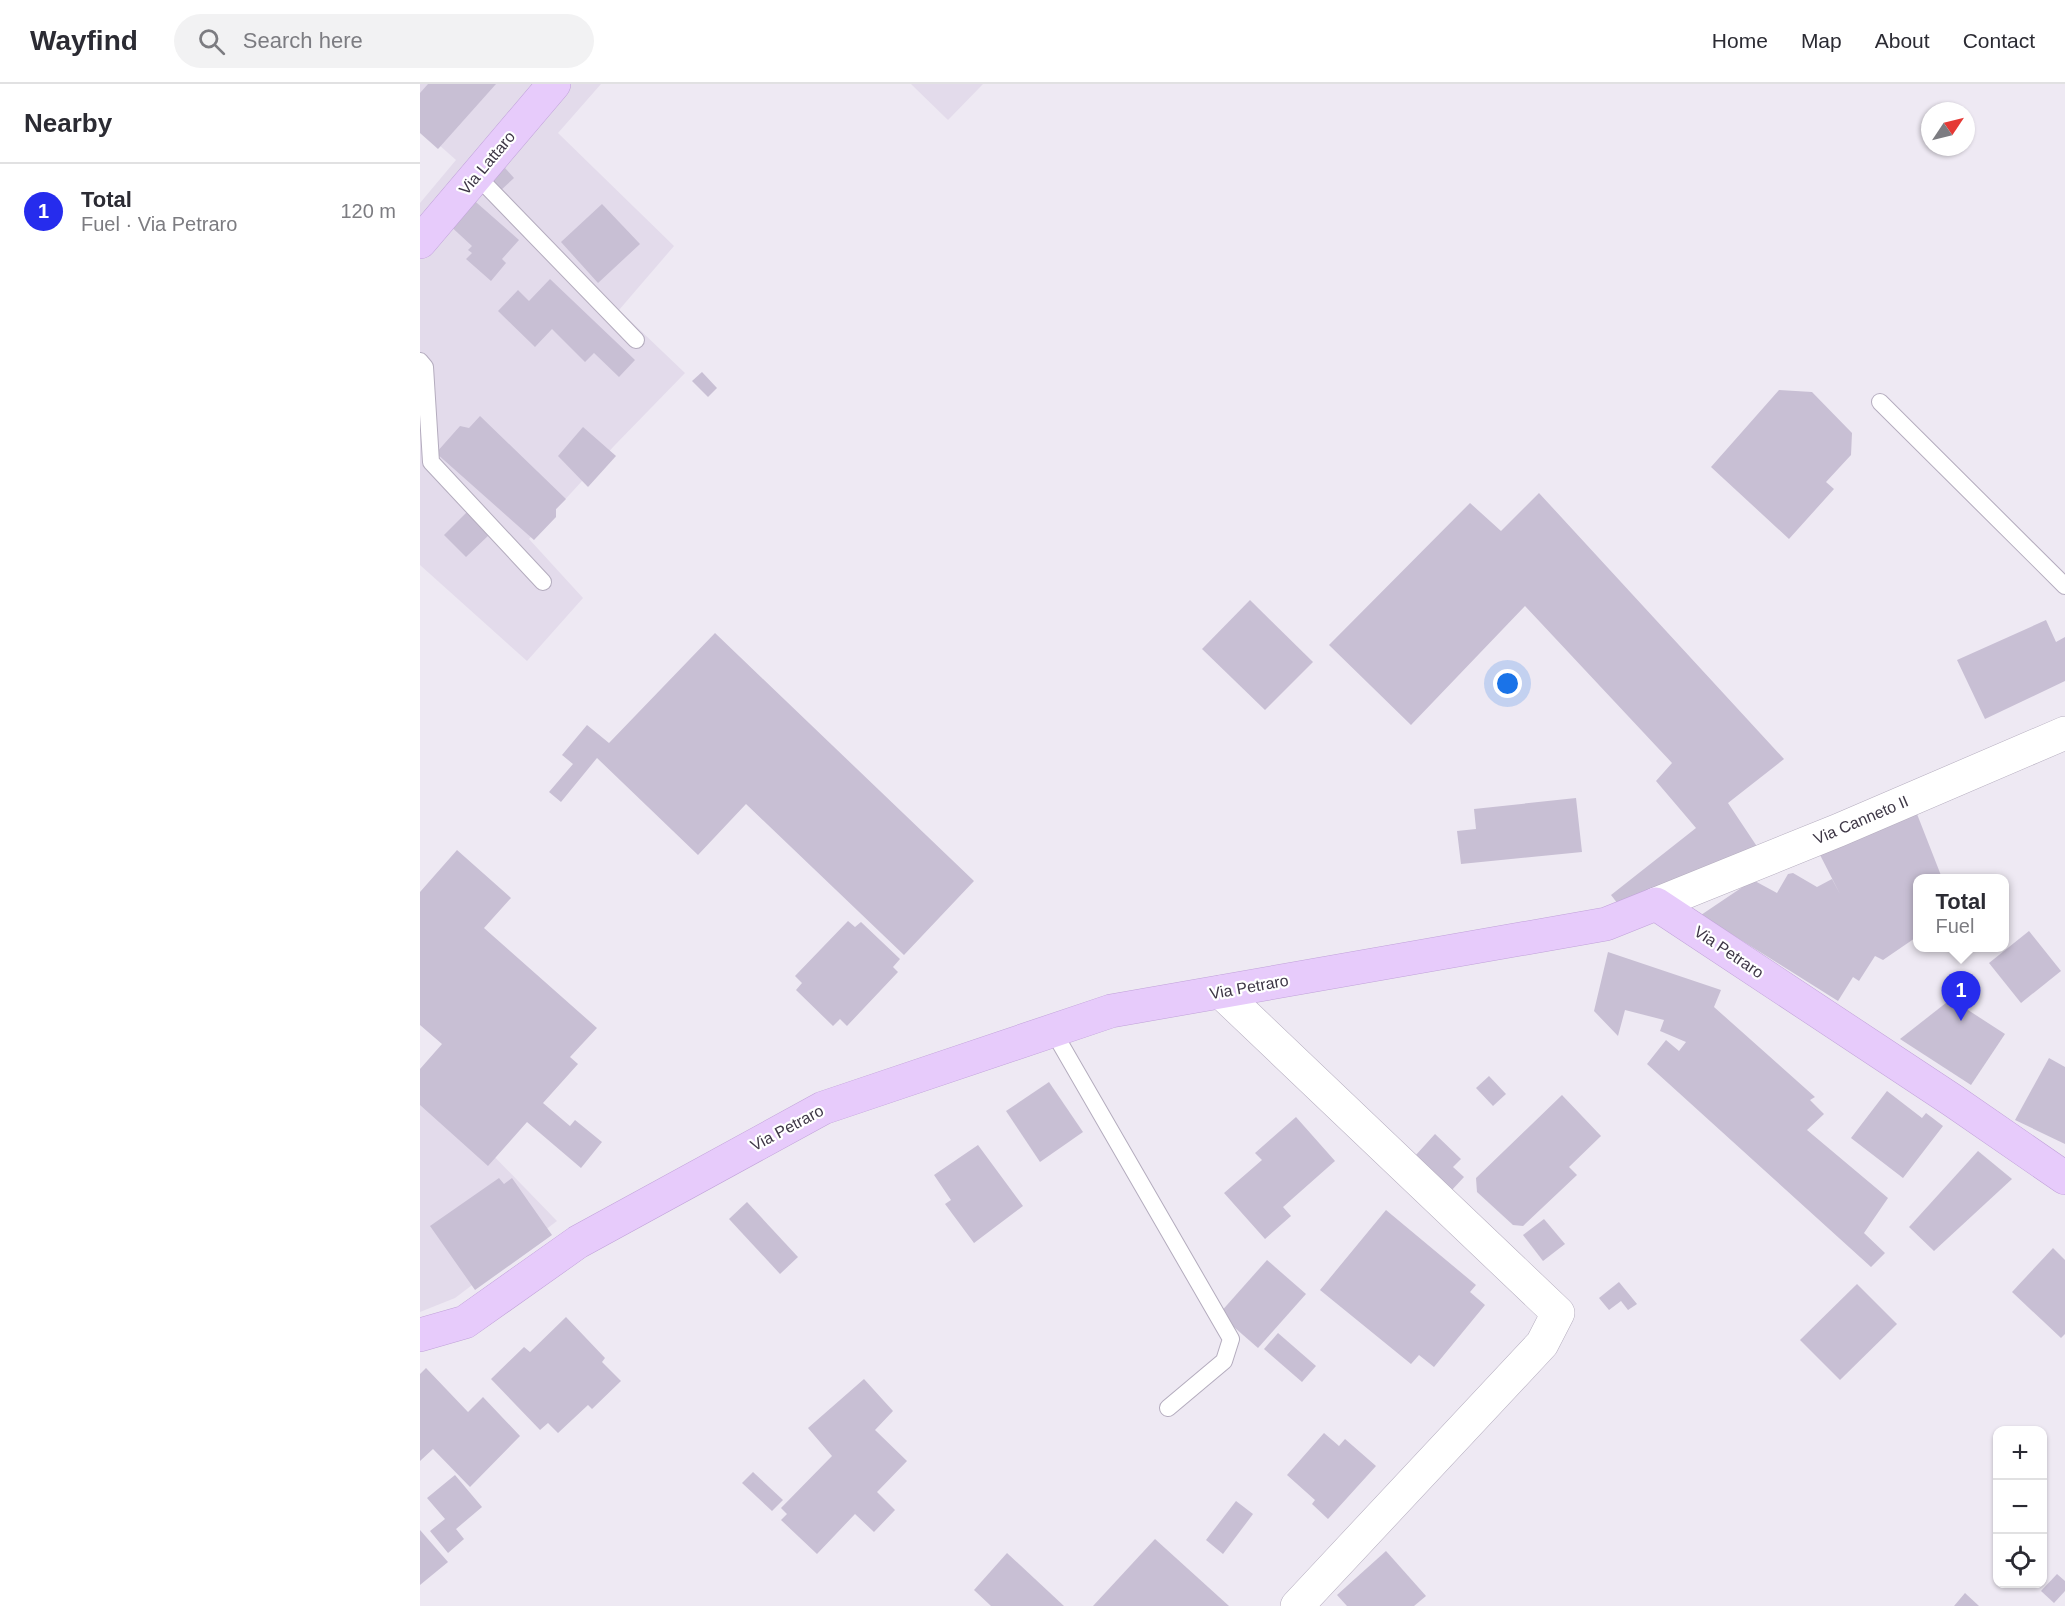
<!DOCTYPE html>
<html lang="en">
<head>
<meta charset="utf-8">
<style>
  body { margin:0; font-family:Helvetica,sans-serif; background:#f2f2f3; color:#2b2b33 }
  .controls { position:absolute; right:18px; bottom:18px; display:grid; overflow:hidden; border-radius:12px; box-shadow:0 2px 4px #0004 }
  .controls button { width:54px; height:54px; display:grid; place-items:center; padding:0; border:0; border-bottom:2px solid #e1e1e2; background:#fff; color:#2b2b33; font:30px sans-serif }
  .compass { position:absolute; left:1501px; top:18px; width:54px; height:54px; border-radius:50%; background:#fff; box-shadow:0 2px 4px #0004; rotate:55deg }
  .you { position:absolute; left:1088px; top:600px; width:21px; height:21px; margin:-15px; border:4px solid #fff; border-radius:50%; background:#1a73e8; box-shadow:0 0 0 9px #1a73e833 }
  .badge { display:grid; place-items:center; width:39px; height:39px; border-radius:50%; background:#262ced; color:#fff; font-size:20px; font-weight:700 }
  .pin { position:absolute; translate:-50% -50px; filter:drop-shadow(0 2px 3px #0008) }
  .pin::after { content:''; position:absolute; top:32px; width:21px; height:18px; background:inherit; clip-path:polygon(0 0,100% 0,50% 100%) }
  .popup { position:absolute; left:1493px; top:790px; width:96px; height:78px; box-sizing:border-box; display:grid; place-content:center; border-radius:12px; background:#fff; filter:drop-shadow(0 2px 4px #0005); font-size:20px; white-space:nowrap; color:#7c7c81 }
  .popup b { font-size:22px; color:#2b2b33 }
  .popup::after { content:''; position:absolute; left:50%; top:100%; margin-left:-12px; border:12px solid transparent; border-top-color:#fff }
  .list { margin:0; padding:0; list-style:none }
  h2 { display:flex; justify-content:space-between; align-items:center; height:78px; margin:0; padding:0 24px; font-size:26px }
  h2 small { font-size:20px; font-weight:400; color:#7c7c81 }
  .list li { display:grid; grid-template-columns:39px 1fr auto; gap:18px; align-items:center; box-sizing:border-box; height:96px; padding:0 24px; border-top:2px solid #e1e1e2 }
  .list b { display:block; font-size:22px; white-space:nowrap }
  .list p { margin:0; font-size:20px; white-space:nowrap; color:#7c7c81 }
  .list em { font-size:20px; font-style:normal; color:#7c7c81 }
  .icon { flex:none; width:33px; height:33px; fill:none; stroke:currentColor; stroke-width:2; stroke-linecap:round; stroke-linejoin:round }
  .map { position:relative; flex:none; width:1645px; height:1522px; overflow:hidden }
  header { display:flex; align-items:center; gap:36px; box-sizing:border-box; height:84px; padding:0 30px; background:#fff; border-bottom:2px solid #e1e1e2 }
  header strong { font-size:28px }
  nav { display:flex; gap:33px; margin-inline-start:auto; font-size:21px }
  .search { width:420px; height:54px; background:#f2f2f3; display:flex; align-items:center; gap:15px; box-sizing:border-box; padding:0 21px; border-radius:33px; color:#7c7c81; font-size:22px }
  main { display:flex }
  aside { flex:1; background:#fff }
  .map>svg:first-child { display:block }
</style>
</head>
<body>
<header>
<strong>Wayfind</strong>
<div class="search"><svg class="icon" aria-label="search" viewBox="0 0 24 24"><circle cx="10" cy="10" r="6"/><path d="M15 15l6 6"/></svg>Search here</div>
<nav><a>Home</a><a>Map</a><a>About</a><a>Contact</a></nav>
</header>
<main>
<aside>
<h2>Nearby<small></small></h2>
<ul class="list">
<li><span class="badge">1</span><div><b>Total</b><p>Fuel · Via Petraro</p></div><em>120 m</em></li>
</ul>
</aside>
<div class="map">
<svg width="1645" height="1522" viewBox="0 0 1645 1522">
  <rect width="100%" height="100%" fill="#eee9f3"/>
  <g fill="#e3dbeb">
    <path d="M0 0H181L138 49 254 162 199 226 265 289 194 362 109 455 163 514 107 577 0 481V119L36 76 0 44Z"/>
    <path d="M491 0H563L528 36Z"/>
    <path d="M0 996 137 1137 35 1214 0 1228Z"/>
  </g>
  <g fill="#c8bfd4">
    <path d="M8 0H76L18 65 0 49V9Z"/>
    <path d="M85 84 94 94 79 108 69 99Z"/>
    <path d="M49 112 99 156 82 175 86 179 71 197 46 175 52 169 48 166 52 162 26 138Z"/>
    <path d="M182 120 220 160 178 199 141 158Z"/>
    <path d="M130 195 215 276 199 293 174 269 165 278 132 245 115 263 78 227 98 206 109 217Z"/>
    <path d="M282 288 297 304 288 313 272 297Z"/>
    <path d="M1359 306 1392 308 1432 349 1431 371 1406 398 1414 405 1369 455 1291 383Z"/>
    <path d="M60 332 146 415 136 425V433L114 456 16 369 40 342 49 344Z"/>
    <path d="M163 343 196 372 168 403 138 372Z"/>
    <path d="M1119 409 1364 675 1308 719 1344 773 1208 833 1191 811 1276 744 1236 697 1252 679 1105 522 991 641 909 561 1050 419 1081 447Z"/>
    <path d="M49 426 72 448 46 473 24 451Z"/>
    <path d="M830 516 893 578 845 626 782 565Z"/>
    <path d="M1626 536 1636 558 1645 553V597L1565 635 1537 576Z"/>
    <path d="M295 549 554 797 484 871 326 720 278 771 177 674 141 718 129 708 153 680 142 671 167 641 189 659Z"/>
    <path d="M1156 714 1162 768 1041 780 1037 747 1056 745 1054 725Z"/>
    <path d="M1497 730 1522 794H1498V852L1463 876 1455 872 1439 897 1433 893 1418 917 1281 831 1333 796 1357 809 1368 790 1373 789 1397 803 1412 795 1420 810 1398 767Z"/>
    <path d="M37 766 91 814 64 844 177 944 150 973 158 980 123 1019 150 1042 155 1036 182 1058 161 1084 107 1038 68 1082 0 1021V985L22 960 0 941V808Z"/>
    <path d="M428 837 435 843 441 838 480 875 473 883 478 888 427 942 420 935 413 942 376 906 382 899 375 892Z"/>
    <path d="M1609 847 1641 887 1601 919 1569 879Z"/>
    <path d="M1188 868 1301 906 1294 923 1395 1013 1390 1016 1404 1030 1387 1046 1468 1114 1444 1149 1465 1169 1451 1183 1227 980 1246 956 1259 967 1266 958 1240 947 1244 936 1205 926 1198 952 1174 927Z"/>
    <path d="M1531 915 1585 950 1551 1001 1480 955Z"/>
    <path d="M1629 974 1645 983V1060L1595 1036Z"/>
    <path d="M1069 992 1086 1010 1073 1022 1056 1004Z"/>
    <path d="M629 998 663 1048 620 1078 586 1027Z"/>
    <path d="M1467 1007 1502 1034 1506 1029 1523 1042 1483 1094 1431 1054Z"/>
    <path d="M1142 1011 1181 1052 1149 1083 1157 1091 1103 1142 1093 1141 1057 1108 1056 1094Z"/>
    <path d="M876 1033 915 1077 863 1123 871 1132 845 1155 804 1109 842 1076 835 1069Z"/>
    <path d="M1015 1050 1041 1075 1033 1083 1044 1093 1031 1107 995 1072Z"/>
    <path d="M558 1061 603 1122 554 1159 525 1120 531 1116 514 1091Z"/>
    <path d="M1558 1067 1592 1095 1514 1167 1489 1143Z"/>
    <path d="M79 1094 84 1100 92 1094 132 1151 55 1206 10 1142Z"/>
    <path d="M327 1118 378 1173 360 1190 309 1135Z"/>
    <path d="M966 1126 1056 1201 1050 1208 1065 1221 1014 1283 999 1271 991 1280 900 1206Z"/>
    <path d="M1124 1135 1145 1160 1123 1177 1103 1151Z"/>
    <path d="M1633 1164 1645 1176V1250L1641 1254 1592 1208Z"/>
    <path d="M847 1176 886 1210 838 1264 799 1230Z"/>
    <path d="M1199 1198 1217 1220 1208 1226 1201 1217 1189 1226 1179 1214Z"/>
    <path d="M1437 1200 1477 1240 1420 1296 1380 1256Z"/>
    <path d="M146 1233 185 1274 182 1278 201 1297 172 1325 168 1321 138 1349 128 1339 120 1346 71 1295 104 1263 110 1268Z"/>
    <path d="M858 1249 896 1282 882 1298 844 1265Z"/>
    <path d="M6 1284 48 1328 63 1313 100 1352 50 1403 13 1365 0 1377V1290Z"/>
    <path d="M444 1295 473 1327 455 1346 487 1377 457 1408 475 1426 454 1448 435 1430 397 1470 361 1436 367 1430 361 1424 412 1372 388 1344Z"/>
    <path d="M904 1349 919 1362 925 1355 956 1382 908 1435 892 1420 895 1416 867 1391Z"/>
    <path d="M333 1388 363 1416 352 1427 322 1399Z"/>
    <path d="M35 1391 62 1423 36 1445 44 1455 28 1469 10 1447 25 1435 7 1414Z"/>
    <path d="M816 1417 833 1430 803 1470 786 1456Z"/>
    <path d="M0 1446 28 1478 0 1501Z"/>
    <path d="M735 1455 809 1522H673Z"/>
    <path d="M966 1467 1006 1512 994 1522H927L917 1511Z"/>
    <path d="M587 1469 644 1522H571L554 1506Z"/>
    <path d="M1637 1490 1645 1497V1507L1634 1519 1621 1507Z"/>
    <path d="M1545 1509 1559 1522H1534Z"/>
  </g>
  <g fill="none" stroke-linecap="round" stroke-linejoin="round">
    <g stroke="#b4acbe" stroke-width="18">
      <g id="lane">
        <path d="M57 92 216 256"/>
        <path d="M0 277 5 283 11 378 123 498"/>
        <path d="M1460 318 1645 502"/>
        <path d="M633 947 811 1255 804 1277 748 1324"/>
      </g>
    </g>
    <g stroke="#b4acbe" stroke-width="34">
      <g id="street">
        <path d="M1236 820 1419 746 1645 649"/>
        <path d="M801 908 1138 1229 1122 1260 877 1522"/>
      </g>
    </g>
    <g stroke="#c0a2d9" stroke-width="34">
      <g id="secondary">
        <path d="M0 158 134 0"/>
        <path d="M0 1251 45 1238 158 1158 403 1024 691 927 1186 840 1236 820 1532 1016 1645 1094"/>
      </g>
    </g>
    <use href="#lane" stroke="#fff" stroke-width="16"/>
    <use href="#street" stroke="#fff" stroke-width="33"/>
    <use href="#secondary" stroke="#e7cbfb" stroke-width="33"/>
  </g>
  <g text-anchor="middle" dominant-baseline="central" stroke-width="4.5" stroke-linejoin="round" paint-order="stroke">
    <g font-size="16" fill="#3e3746" stroke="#fff">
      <text transform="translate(67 79) rotate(-50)">Via Lattaro</text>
      <text transform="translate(1441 736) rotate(-23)">Via Canneto II</text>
      <text transform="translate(1309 868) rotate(34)">Via Petraro</text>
      <text transform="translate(829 903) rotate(-10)">Via Petraro</text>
      <text transform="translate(367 1044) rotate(-28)">Via Petraro</text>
    </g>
  </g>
</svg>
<div class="controls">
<button>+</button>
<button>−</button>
<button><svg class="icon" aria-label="locate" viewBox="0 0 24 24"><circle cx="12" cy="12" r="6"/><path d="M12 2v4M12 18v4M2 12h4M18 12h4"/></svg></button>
</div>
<svg class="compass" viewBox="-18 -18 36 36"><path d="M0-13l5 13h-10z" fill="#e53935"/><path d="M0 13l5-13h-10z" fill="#7c7c81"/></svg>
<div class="you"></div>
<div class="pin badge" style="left:1541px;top:937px">1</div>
<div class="popup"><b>Total</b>Fuel</div>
</div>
</main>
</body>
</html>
